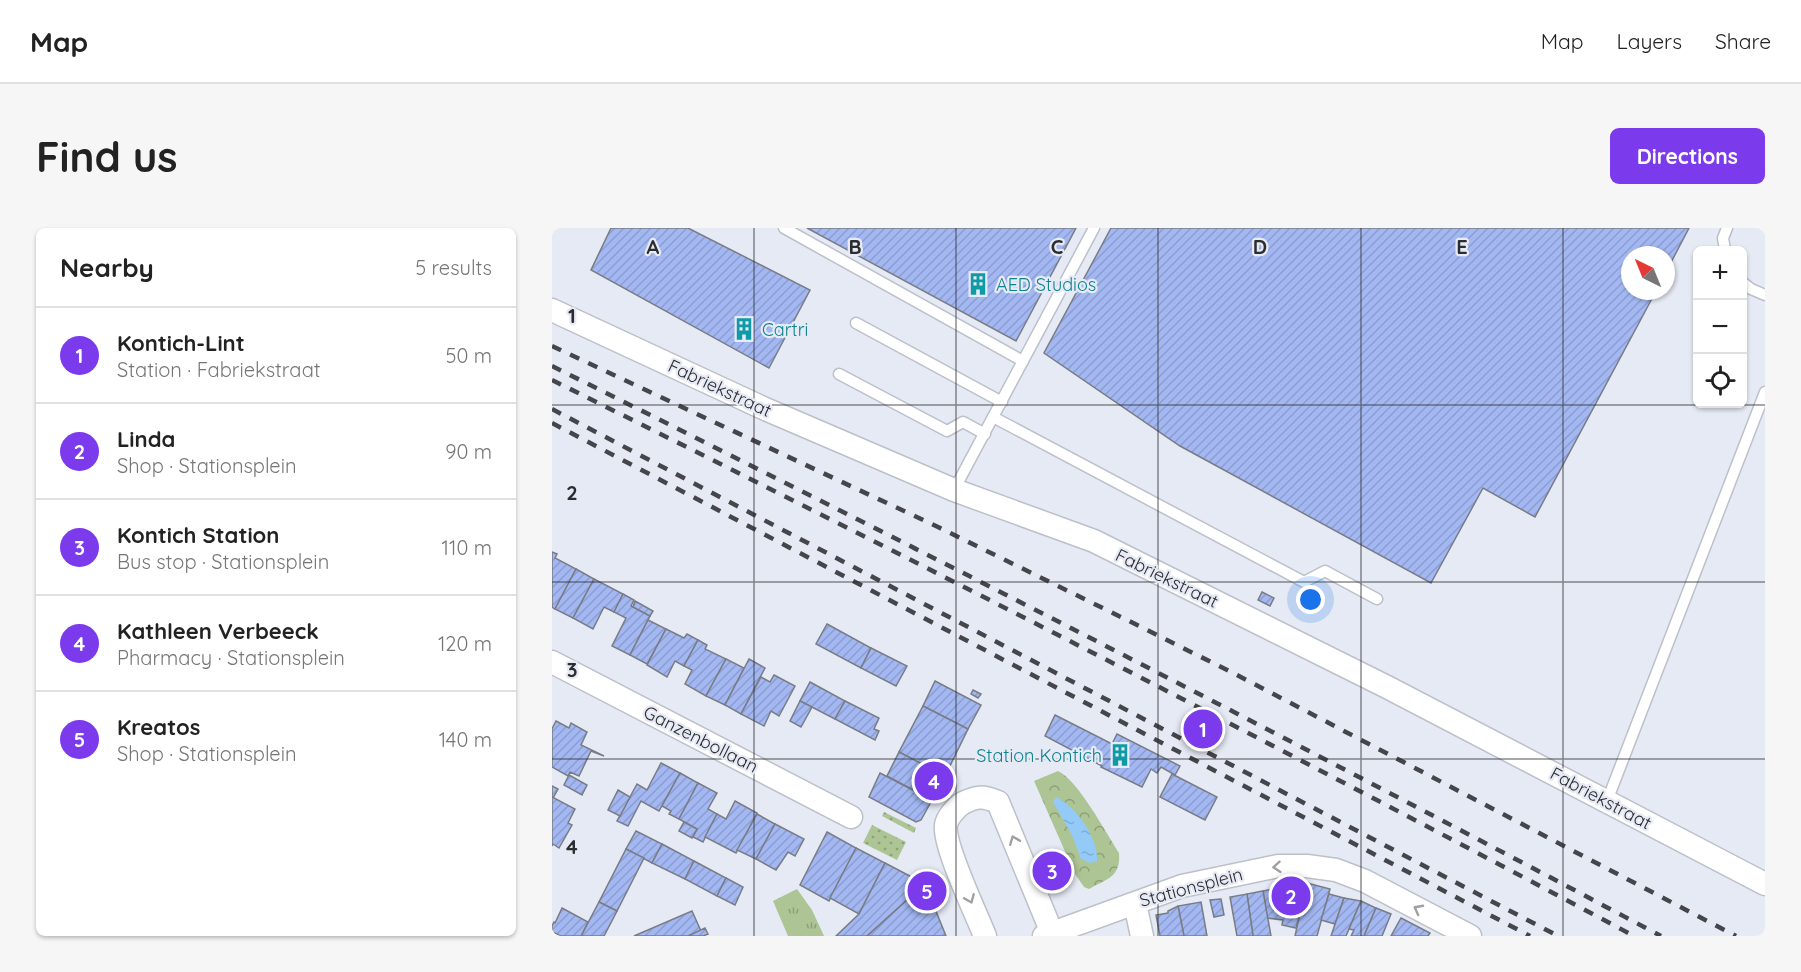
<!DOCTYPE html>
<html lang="en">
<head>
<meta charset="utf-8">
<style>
  body { margin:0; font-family:Quicksand,sans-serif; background:#f6f6f6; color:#222 }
  .controls { position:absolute; right:18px; top:18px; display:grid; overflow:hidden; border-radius:9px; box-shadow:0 2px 4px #0004 }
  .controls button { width:54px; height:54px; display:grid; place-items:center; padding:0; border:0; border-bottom:2px solid #e0e0e0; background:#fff; color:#222; font:30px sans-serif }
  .compass { position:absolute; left:1069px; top:18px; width:54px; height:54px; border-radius:50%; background:#fff; box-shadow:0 2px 4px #0004; rotate:317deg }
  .you { position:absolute; left:759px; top:372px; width:21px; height:21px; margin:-15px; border:4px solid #fff; border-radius:50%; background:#1a73e8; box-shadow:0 0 0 9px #1a73e833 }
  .badge { display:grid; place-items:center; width:39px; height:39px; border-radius:50%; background:#7c3aed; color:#fff; font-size:20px; font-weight:700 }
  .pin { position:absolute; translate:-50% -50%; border:3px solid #fff; box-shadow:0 2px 6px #0006 }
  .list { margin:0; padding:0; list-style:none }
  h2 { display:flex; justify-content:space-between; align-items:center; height:78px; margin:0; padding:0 24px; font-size:26px }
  h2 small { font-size:20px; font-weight:400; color:#767676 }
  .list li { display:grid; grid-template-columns:39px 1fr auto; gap:18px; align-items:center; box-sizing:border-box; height:96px; padding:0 24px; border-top:2px solid #e0e0e0 }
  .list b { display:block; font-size:22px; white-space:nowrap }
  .list p { margin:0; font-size:20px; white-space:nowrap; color:#767676 }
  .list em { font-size:20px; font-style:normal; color:#767676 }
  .icon { flex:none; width:33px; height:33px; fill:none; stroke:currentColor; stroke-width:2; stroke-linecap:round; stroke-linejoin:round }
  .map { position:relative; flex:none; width:1213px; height:708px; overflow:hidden; border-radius:9px }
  header { display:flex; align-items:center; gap:36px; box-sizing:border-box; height:84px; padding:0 30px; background:#fff; border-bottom:2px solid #e0e0e0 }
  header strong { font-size:28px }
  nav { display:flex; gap:33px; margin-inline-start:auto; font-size:21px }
  .intro { display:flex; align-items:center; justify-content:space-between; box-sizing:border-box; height:144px; padding:0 36px }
  h1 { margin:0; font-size:42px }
  .button { padding:15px 27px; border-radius:9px; background:#7c3aed; color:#fff; font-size:21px; font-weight:700 }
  main { display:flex; gap:36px; padding:0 36px }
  aside { flex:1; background:#fff; border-radius:9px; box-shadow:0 2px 4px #0004 }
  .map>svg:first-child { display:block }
</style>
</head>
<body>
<header>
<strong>Map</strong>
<nav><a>Map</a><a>Layers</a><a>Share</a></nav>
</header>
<div class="intro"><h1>Find us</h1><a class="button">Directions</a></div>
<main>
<aside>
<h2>Nearby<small>5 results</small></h2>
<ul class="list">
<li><span class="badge">1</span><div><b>Kontich-Lint</b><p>Station · Fabriekstraat</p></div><em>50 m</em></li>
<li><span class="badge">2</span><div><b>Linda</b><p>Shop · Stationsplein</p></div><em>90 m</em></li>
<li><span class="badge">3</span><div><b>Kontich Station</b><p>Bus stop · Stationsplein</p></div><em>110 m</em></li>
<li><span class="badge">4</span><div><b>Kathleen Verbeeck</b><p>Pharmacy · Stationsplein</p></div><em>120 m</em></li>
<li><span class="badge">5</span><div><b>Kreatos</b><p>Shop · Stationsplein</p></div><em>140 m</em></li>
</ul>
</aside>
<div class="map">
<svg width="1213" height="708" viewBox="0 0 1213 708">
  <defs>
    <pattern id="grass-tufts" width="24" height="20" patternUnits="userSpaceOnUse" patternTransform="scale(1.5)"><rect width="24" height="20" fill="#adc494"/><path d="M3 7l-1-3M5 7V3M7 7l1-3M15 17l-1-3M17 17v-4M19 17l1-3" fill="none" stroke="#8da079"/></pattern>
    <pattern id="park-crowns" width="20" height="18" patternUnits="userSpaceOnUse" patternTransform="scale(1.5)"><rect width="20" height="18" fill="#adc494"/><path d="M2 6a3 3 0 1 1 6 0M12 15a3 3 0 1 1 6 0" fill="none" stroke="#8da079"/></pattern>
    <pattern id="garden-dots" width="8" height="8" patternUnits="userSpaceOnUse" patternTransform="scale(1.5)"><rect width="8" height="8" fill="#adc494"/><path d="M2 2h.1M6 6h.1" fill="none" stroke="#8da079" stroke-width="1.8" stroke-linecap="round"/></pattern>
    <pattern id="water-ripples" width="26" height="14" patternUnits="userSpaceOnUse" patternTransform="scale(1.5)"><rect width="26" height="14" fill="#93caf8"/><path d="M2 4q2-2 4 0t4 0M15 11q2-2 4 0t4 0" fill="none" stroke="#7faed5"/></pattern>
    <pattern id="building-hatch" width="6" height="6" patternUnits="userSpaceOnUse" patternTransform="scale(1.5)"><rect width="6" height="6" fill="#a3b8f2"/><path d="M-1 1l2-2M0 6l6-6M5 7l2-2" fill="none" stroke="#8c9ed0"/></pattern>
  </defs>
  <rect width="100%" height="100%" fill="#e6eaf4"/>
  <path fill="url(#grass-tufts)" d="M245 661 260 682 272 708H236L221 673Z"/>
  <path fill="url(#park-crowns)" d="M506 543C526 552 554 605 567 625 569 649 555 651 537 661L532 659 523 646 482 553Z"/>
  <g fill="url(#garden-dots)">
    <path d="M332 584 364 600 362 605 330 588Z"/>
    <path d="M320 597 354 614 345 632 311 615Z"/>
  </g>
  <path fill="url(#water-ripples)" d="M504 569C524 578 547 611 545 633L538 635 529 631 520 607 501 574Z"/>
  <g fill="url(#building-hatch)" stroke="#797c85" stroke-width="1.5">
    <path d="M59 0H136L258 62 217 140 39 42Z"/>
    <path d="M255 0H524L464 113Z"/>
    <path d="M559 0H1137L1114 44V27H1078V63H1104L983 289 931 260 879 355 628 218 492 125Z"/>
    <path d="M0 324 5 326 3 330 24 341 3 381 0 379Z"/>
    <path d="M24 341 42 351 21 390 3 381Z"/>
    <path d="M42 351 71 366 62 384 52 379 41 401 21 390Z"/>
    <path d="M710 364 722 370 718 378 706 372Z"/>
    <path d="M71 366 82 372 79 378 98 388 78 427 60 418 74 390 62 384Z"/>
    <path d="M83 373 101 383 98 388 81 379Z"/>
    <path d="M96 392 114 401 95 436 78 427Z"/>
    <path d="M275 396 319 420 309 440 264 416Z"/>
    <path d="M114 401 132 410 135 406 146 412 132 438 123 433 115 449 95 437Z"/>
    <path d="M146 412 155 417 153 421 174 431 154 468 133 456 140 442 132 438Z"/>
    <path d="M319 420 355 438 344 458 309 440Z"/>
    <path d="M174 431 192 440 173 477 154 468Z"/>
    <path d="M197 431 213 440 189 486 173 477Z"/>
    <path d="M222 447 243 458 227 488 219 483 212 498 189 486 209 449 218 454Z"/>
    <path d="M383 453 429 477 416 501 371 478Z"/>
    <path d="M258 454 293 473 283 491 248 473Z"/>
    <path d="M421 462 429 466 426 470 419 466Z"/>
    <path d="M248 473 260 479 249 499 238 493Z"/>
    <path d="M293 473 327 490 322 501 327 503 323 512 283 491Z"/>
    <path d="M371 478 416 501 393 548 347 524Z"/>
    <path d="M503 487 560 516 565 506 628 538 623 547 609 539 605 545 599 541 590 559 549 539 550 538 493 508Z"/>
    <path d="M4 493 17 500 19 495 35 504 29 517 52 528 39 523 27 548 18 544 16 548 0 539V501Z"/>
    <path d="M347 524 393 548 380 572 335 548Z"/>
    <path d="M109 535 128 545 107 583 89 573 76 598 65 593 85 556 95 562Z"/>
    <path d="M128 545 146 555 127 591 117 586 119 583 110 578Z"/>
    <path d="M328 545 380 572 369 592 364 594 317 569Z"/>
    <path d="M620 546 665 569 653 592 608 569Z"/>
    <path d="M17 547 35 557 30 567 12 557Z"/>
    <path d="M146 555 165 565 156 581 165 586 151 614 141 609 145 601 127 591Z"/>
    <path d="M0 558 6 561 1 570 0 569Z"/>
    <path d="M66 562 78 569 68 588 56 582Z"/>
    <path d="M0 569 23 581 16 595 20 597 7 620 1 616 0 618Z"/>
    <path d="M183 573 205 585 184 625 153 609 165 586 174 591Z"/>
    <path d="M205 586 223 596 204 631 185 622Z"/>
    <path d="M132 594 145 601 140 610 127 603Z"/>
    <path d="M223 596 252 611 243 628 236 624 224 642 204 631Z"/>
    <path d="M84 603 110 616 100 635 74 621Z"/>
    <path d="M275 604 304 620 277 673 248 657Z"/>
    <path d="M110 616 142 633 133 651 100 635Z"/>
    <path d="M304 620 333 635 307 686 278 670Z"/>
    <path d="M74 621 92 630 65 683 47 674Z"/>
    <path d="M142 633 174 650 165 668 133 651Z"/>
    <path d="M333 635 373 656 315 708H284L307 686Z"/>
    <path d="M174 650 191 659 183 677 165 668Z"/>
    <path d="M755 655 778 661 765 708H743Z"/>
    <path d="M373 656 394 708H315Z"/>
    <path d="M738 657 754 661 744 700 730 697 731 692 715 690 711 663Z"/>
    <path d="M711 663 719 708H701L695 666Z"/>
    <path d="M695 666 701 708H685L678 669Z"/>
    <path d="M777 666 792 670 783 696 769 692Z"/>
    <path d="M792 670 809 673 794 708H779Z"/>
    <path d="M669 671 672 687 662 689 658 672Z"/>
    <path d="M809 673 824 680 812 708H799L802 702 797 701Z"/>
    <path d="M47 674 65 683 52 708H29Z"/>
    <path d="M649 674 655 708H632L626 678Z"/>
    <path d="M626 678 632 708H608L604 687 616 685V683Z"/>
    <path d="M10 680 36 694 29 708H9L0 704V698L2 694 3 695Z"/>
    <path d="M824 680 839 686 830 708H812Z"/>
    <path d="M140 683 149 703 136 708H82Z"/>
    <path d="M849 690 878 705 876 708H839Z"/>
    <path d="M153 700 156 706 151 708H136Z"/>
  </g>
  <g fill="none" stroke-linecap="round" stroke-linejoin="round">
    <g stroke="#bcc0ca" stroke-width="13">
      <g id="lane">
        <path d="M232 0 471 133"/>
        <path d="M1173 22 1171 10 1175 0"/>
        <path d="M1190 54 1199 61 1213 67"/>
        <path d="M304 95 450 174"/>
        <path d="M287 146 395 203 411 194 433 206"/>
        <path d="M441 189 752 354 773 343 825 371"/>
        <path d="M402 262 542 0"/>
        <path d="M1055 573 1213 164"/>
      </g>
    </g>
    <g stroke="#bcc0ca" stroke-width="25">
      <g id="street">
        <path d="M0 82 211 180 402 262 542 313 835 459 1213 656"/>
        <path d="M0 434 299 589"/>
        <path d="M585 685 590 708"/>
        <path d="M433 708C424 685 391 617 394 597 395 590 404 579 411 575 425 568 431 568 446 574L500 705"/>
        <path d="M492 708 630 658 726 638H755L784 642 813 653 918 708"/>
      </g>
    </g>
    <use href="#lane" stroke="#fff" stroke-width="10"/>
    <use href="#street" stroke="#fff" stroke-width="22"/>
    <g stroke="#45464b" stroke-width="4.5" stroke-dasharray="10 10" stroke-linecap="butt">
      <path d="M0 118 386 299 571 390 685 447 1184 708"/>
      <path d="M0 138C372 323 742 513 1109 708"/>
      <path d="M0 152C363 332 724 517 1082 708"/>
      <path d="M0 181 1006 708"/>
      <path d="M0 195 978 708"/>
    </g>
  </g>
  <defs><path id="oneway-chevron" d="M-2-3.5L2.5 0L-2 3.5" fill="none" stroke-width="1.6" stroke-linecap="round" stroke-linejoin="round" transform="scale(1.5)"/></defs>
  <g stroke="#a0a0a2">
    <use href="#oneway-chevron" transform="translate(462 612) rotate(-112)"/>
    <use href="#oneway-chevron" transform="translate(725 639) rotate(175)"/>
    <use href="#oneway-chevron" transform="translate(418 671) rotate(67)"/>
    <use href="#oneway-chevron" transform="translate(866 681) rotate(-152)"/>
  </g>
  <path fill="none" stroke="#2c2d31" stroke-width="1.5" stroke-opacity="0.55" d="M202 0V708M404 0V708M606 0V708M809 0V708M1011 0V708M0 177H1213M0 354H1213M0 531H1213"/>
  <defs>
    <g id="building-bare" transform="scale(1.8)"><path d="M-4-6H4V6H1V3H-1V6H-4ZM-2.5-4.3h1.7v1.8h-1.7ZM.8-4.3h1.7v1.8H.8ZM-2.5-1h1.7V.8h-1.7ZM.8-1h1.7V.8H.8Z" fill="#0f9aa8" stroke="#e6eaf4" stroke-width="2.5" paint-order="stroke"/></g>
  </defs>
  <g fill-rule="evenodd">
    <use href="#building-bare" x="426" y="56"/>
    <use href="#building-bare" x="192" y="101"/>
    <use href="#building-bare" x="568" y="527"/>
  </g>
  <g text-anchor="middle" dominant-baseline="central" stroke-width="4.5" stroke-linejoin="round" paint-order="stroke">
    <g font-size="18" fill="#0d838f" stroke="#e6eaf4" text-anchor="start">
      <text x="444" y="56">AED Studios</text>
      <text x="210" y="101">Cartri</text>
      <text x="550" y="527" text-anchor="end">Station Kontich</text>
    </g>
    <g font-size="18" fill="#2c2d31" stroke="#e6eaf4">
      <text transform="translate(168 160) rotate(25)">Fabriekstraat</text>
      <text transform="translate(615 350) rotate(26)">Fabriekstraat</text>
      <text transform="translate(149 511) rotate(27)">Ganzenbollaan</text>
      <text transform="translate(1049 570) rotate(28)">Fabriekstraat</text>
      <text transform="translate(639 659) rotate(-15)">Stationsplein</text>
    </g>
  </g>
  <g font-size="20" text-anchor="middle" font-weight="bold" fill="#2c2d31" stroke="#e6eaf4" stroke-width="4.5" stroke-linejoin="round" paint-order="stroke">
    <text x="101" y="26">A</text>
    <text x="303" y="26">B</text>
    <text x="505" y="26">C</text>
    <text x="708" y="26">D</text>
    <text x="910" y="26">E</text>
    <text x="20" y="95">1</text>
    <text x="20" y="272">2</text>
    <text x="20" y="449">3</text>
    <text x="20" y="626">4</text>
  </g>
</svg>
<div class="controls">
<button>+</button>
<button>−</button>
<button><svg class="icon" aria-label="locate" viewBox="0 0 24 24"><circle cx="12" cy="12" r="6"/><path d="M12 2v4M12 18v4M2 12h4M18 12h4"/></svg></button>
</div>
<svg class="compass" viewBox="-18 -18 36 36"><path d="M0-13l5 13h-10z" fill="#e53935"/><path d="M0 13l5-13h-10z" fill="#767676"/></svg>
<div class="you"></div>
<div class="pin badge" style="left:651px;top:501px">1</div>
<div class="pin badge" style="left:739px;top:668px">2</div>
<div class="pin badge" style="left:500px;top:643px">3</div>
<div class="pin badge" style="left:382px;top:553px">4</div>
<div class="pin badge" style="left:375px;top:663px">5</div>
</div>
</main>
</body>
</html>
